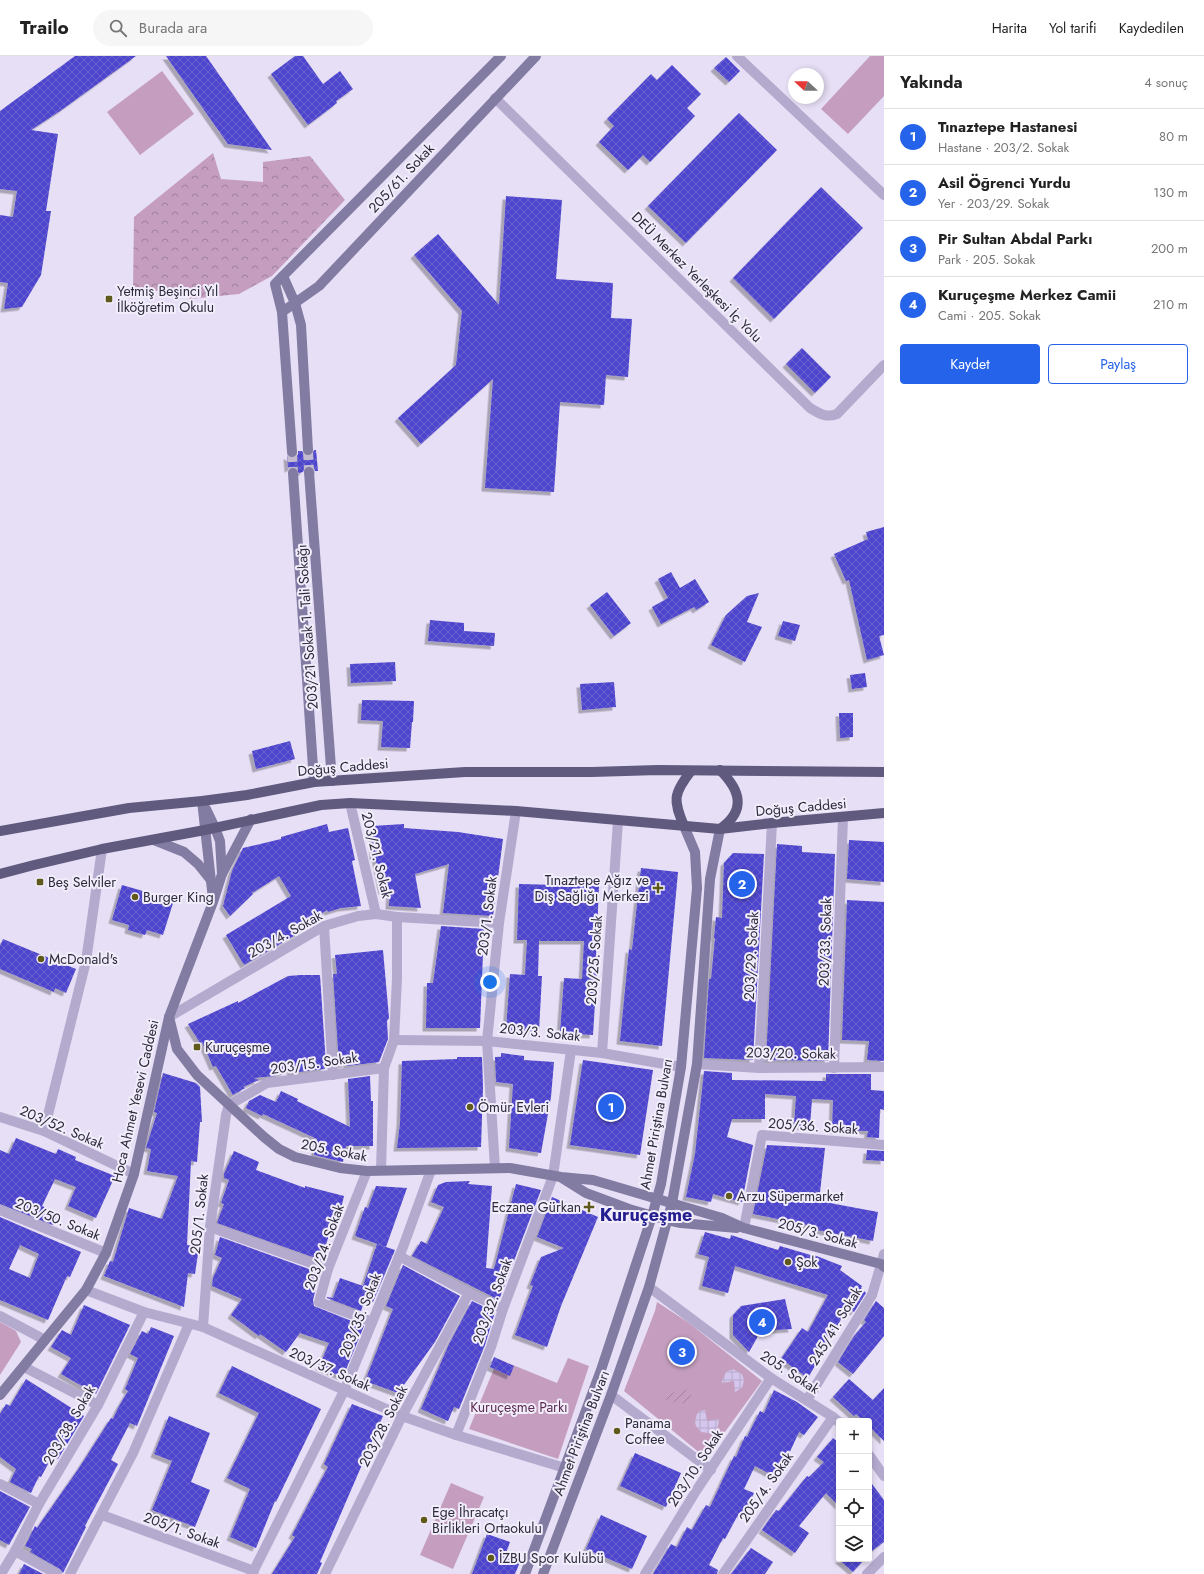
<!DOCTYPE html>
<html lang="tr">
<head>
<meta charset="utf-8">
<style>
  body { margin:0; font-family:Jost,sans-serif; background:#f6f6f6; color:#222 }
  .controls { position:absolute; right:12px; bottom:12px; display:grid; overflow:hidden; border-radius:4px; box-shadow:0 2px 6px #0003 }
  .controls button { width:36px; height:36px; display:grid; place-items:center; padding:0; border:0; border-bottom:1px solid #e0e0e0; background:#fff; color:#222; font:20px sans-serif }
  .compass { position:absolute; left:788px; top:12px; width:36px; height:36px; border-radius:50%; background:#fff; box-shadow:0 2px 6px #0003; rotate:292deg }
  .you { position:absolute; left:490px; top:926px; width:14px; height:14px; margin:-10px; border:3px solid #fff; border-radius:50%; background:#1a73e8; box-shadow:0 0 0 6px #1a73e833 }
  .badge { display:grid; place-items:center; width:26px; height:26px; border-radius:50%; background:#2563eb; color:#fff; font-size:13px; font-weight:700 }
  .pin { position:absolute; translate:-50% -50%; border:2px solid #fff; box-shadow:0 1px 4px #0006 }
  .list { margin:0; padding:0; list-style:none }
  h2 { display:flex; justify-content:space-between; align-items:center; height:52px; margin:0; padding:0 16px; font-size:17px }
  h2 small { font-size:13px; font-weight:400; color:#767676 }
  .list li { display:grid; grid-template-columns:26px 1fr auto; gap:12px; align-items:center; box-sizing:border-box; height:56px; padding:0 16px; border-top:1px solid #e0e0e0 }
  .list b { display:block; font-size:15px; white-space:nowrap }
  .list p { margin:0; font-size:13px; white-space:nowrap; color:#767676 }
  .list em { font-size:13px; font-style:normal; color:#767676 }
  .actions { display:flex; gap:8px; padding:12px 16px }
  .actions a { flex:1; padding:9px 0; border:1px solid #2563eb; border-radius:4px; text-align:center; font-size:14px; color:#2563eb }
  .actions .main { background:#2563eb; color:#fff }
  .icon { flex:none; width:22px; height:22px; fill:none; stroke:currentColor; stroke-width:2; stroke-linecap:round; stroke-linejoin:round }
  .map { position:relative; flex:none; width:884px; height:1518px; overflow:hidden }
  header { display:flex; align-items:center; gap:24px; box-sizing:border-box; height:56px; padding:0 20px; background:#fff; border-bottom:1px solid #e0e0e0 }
  header strong { font-size:19px }
  nav { display:flex; gap:22px; margin-inline-start:auto; font-size:14px }
  .search { width:280px; height:36px; background:#f6f6f6; display:flex; align-items:center; gap:10px; box-sizing:border-box; padding:0 14px; border-radius:22px; color:#767676; font-size:15px }
  main { display:flex }
  aside { flex:1; background:#fff }
  .map>svg:first-child { display:block }
</style>
</head>
<body>
<header>
<strong>Trailo</strong>
<div class="search"><svg class="icon" aria-label="search" viewBox="0 0 24 24"><circle cx="10" cy="10" r="6"/><path d="M15 15l6 6"/></svg>Burada ara</div>
<nav><a>Harita</a><a>Yol tarifi</a><a>Kaydedilen</a></nav>
</header>
<main>
<div class="map">
<svg width="884" height="1518" viewBox="0 0 884 1518">
  <defs>
    <pattern id="forest-crowns" width="20" height="18" patternUnits="userSpaceOnUse"><rect width="20" height="18" fill="#c59ebf"/><path d="M2 6a3 3 0 1 1 6 0M12 15a3 3 0 1 1 6 0" fill="none" stroke="#a0819c"/></pattern>
    <pattern id="garden-furrows" width="10" height="10" patternUnits="userSpaceOnUse"><rect width="10" height="10" fill="#c59ebf"/><path d="M-1 1l2-2M0 10L10 0M9 11l2-2" fill="none" stroke="#a0819c"/></pattern>
    <pattern id="plaza-grid" width="8" height="8" patternUnits="userSpaceOnUse"><rect width="8" height="8" fill="#d5c6ed"/><path d="M0 4h8M4 0v8" fill="none" stroke="#b7aacc"/></pattern>
    <pattern id="building-cross-hatch" width="8" height="8" patternUnits="userSpaceOnUse"><rect width="8" height="8" fill="#4d44ce"/><path d="M0 0l8 8M0 8l8-8" fill="none" stroke="#6a63cc"/></pattern>
    <filter id="shadow"><feDropShadow dx="-3.5" dy="3.5" stdDeviation="0" flood-color="#0004"/></filter>
  </defs>
  <rect width="100%" height="100%" fill="#e7dff5"/>
  <path fill="url(#forest-crowns)" d="M213 97 221 123 263 126V106L310 100 345 144 272 220 239 238 190 243 177 234 133 236 134 161Z"/>
  <g fill="#c59ebf">
    <path d="M870 0H884V40L848 78 821 53Z"/>
    <path d="M162 15 194 58 140 99 107 56Z"/>
    <path d="M657 1246 689 1267 762 1325 706 1402 624 1335 655 1255Z"/>
    <path d="M0 1266 16 1275 21 1286 0 1319Z"/>
    <path d="M568 1302 589 1310 558 1403 469 1373 498 1303 557 1327Z"/>
    <path d="M451 1427 484 1441 453 1513 420 1499Z"/>
  </g>
  <path fill="url(#garden-furrows)" d="M684 1331 696 1344C684 1349 675 1349 663 1342Z"/>
  <g fill="url(#plaza-grid)">
    <path d="M733 1313 742 1318 744 1324 742 1332 735 1336 734 1325 722 1327V1325L726 1316Z"/>
    <path d="M705 1354 707 1365 719 1363 718 1370 716 1374 709 1377 701 1376 696 1370 695 1366 697 1358 700 1355Z"/>
  </g>
  <g fill="url(#building-cross-hatch)" fill-rule="evenodd" filter="url(#shadow)">
    <path d="M75 0H136L60 55 31 74 58 78 46 155H51L41 219 22 251 4 253 8 227 0 226V159L13 161 17 135 0 133V55Z"/>
    <path d="M166 0H206L272 94 228 88Z"/>
    <path d="M295 0H303L323 28 340 15 353 33 336 45 337 47 308 69 271 18Z"/>
    <path d="M726 1 740 15 729 26 714 12Z"/>
    <path d="M672 9 701 38 687 52 695 60 650 106 643 99 628 114 599 86 614 70 607 63 651 18 657 24Z"/>
    <path d="M739 57 777 94 686 187 648 150Z"/>
    <path d="M821 131 863 172 774 263 733 222Z"/>
    <path d="M506 140 562 144 556 223 613 227 611 262 632 263 628 321 606 319 604 349 560 346 554 436 485 432 493 323 421 388 398 362 456 309 462 255 414 199 438 178 499 249Z"/>
    <path d="M802 292 831 321 815 337 786 308Z"/>
    <path d="M314 394H316L318 415H315L314 412 309 410 305 411 303 416 299 417 295 411H292L288 413 287 400 293 402 298 399V395H302L305 400H309L312 399Z"/>
    <path d="M884 471V579L879 580 884 599 867 604 849 524 846 525 834 498 868 483 866 476Z"/>
    <path d="M671 516 680 532 695 523 709 546 696 554 694 551 661 568 652 551 668 542 658 523Z"/>
    <path d="M607 536 631 567 614 580 590 549Z"/>
    <path d="M759 537 747 566 762 571 745 606 711 589 726 559 747 540Z"/>
    <path d="M430 564 464 567V575L495 577 494 590 428 585Z"/>
    <path d="M783 565 800 569 795 585 778 580Z"/>
    <path d="M395 606 396 625 351 627 350 608Z"/>
    <path d="M865 617 867 631 852 633 850 619Z"/>
    <path d="M614 626 616 651 582 654 580 628Z"/>
    <path d="M362 644 414 645 413 666H412L410 692 381 691 383 665 361 664Z"/>
    <path d="M839 657H853V681L840 682Z"/>
    <path d="M290 685 295 703 256 713 252 695Z"/>
    <path d="M327 768 329 776 348 772 355 804 352 805 361 850 341 852 328 856 327 854 300 871 302 875 244 909 226 879 291 840 279 820 252 837 253 838 230 860 223 850 232 815 243 792 281 783V781Z"/>
    <path d="M404 768V772L458 776 503 783 493 860 443 857 449 808 415 818 421 852 389 850 390 833 382 835 375 800H373L372 770Z"/>
    <path d="M849 784 884 786V826L847 823Z"/>
    <path d="M777 788 802 790V796L835 798 828 1005 766 1004Z"/>
    <path d="M733 797 764 798 753 1004 704 1002 709 923H711L715 882H714L716 861 722 862 724 807Z"/>
    <path d="M641 812 678 816 662 990 620 985 629 893 632 894Z"/>
    <path d="M519 828 599 830 596 900H598L593 979 560 977 564 922 582 923 584 885H539L538 920H542L539 975 506 974 510 918 525 919 527 884H517Z"/>
    <path d="M122 829 174 844 163 879 147 874 145 879 128 874 129 869 112 864Z"/>
    <path d="M847 844 884 846V1005L867 1004 869 985 842 984Z"/>
    <path d="M441 870 484 873 480 972H426L427 927H433Z"/>
    <path d="M3 883 76 913 66 937 55 932 54 936 0 913V890Z"/>
    <path d="M383 894 389 962 387 965 388 983 379 1006 347 1010V1004L346 1008 339 1009 333 918H337L335 899Z"/>
    <path d="M301 919H320L326 1009 324 1010 325 1013 290 1017 291 1013 274 1020 254 1022 259 1024 243 1031 245 1032 233 1039 216 1010 213 1011 202 986 200 987 188 968 238 945V947L288 920Z"/>
    <path d="M501 997 524 1000V1004L554 1006 551 1041 541 1097 509 1092 513 1028 496 1026 495 1001H501Z"/>
    <path d="M457 1001H482L483 1031 481 1091 397 1092 400 1067 402 1005 457 1003Z"/>
    <path d="M583 1004 653 1014 640 1099 570 1089Z"/>
    <path d="M704 1015 732 1017V1024L826 1025V1018H871V1034L884 1035V1054L880 1053 879 1082 867 1081 868 1075 832 1074 833 1044 812 1043 810 1071 794 1070 796 1040 765 1038V1063H732L727 1081 753 1089 742 1146 713 1138 711 1146 686 1141 695 1098Z"/>
    <path d="M163 1017 196 1027 200 1031 202 1066H200L197 1106 191 1105 187 1189 199 1191 195 1218 188 1217 184 1251 104 1220 110 1205 113 1206 129 1152 162 1163 178 1120 147 1115 151 1093 146 1092 157 1057 154 1056Z"/>
    <path d="M370 1020 371 1045H373V1090H346L343 1106 314 1099 317 1083 263 1058 262 1060 246 1052 249 1045 260 1039 276 1046 281 1035 298 1043 297 1045 350 1071 348 1023Z"/>
    <path d="M16 1082 56 1098 58 1093 76 1101 75 1104 115 1120 96 1162 68 1150 76 1131 55 1123 42 1150 58 1157 53 1169 0 1148V1094L9 1098Z"/>
    <path d="M767 1089 825 1092 819 1145 878 1156 873 1185 817 1174V1171L753 1158Z"/>
    <path d="M867 1094 884 1095V1105L866 1104Z"/>
    <path d="M234 1095 259 1106 256 1114 305 1132V1130L344 1140 338 1165 334 1164 321 1204 217 1167 224 1148 221 1147 229 1124 224 1122V1118Z"/>
    <path d="M470 1125 468 1128 492 1130 486 1212 494 1213 516 1128 541 1134 499 1244 412 1200 421 1185 427 1188 444 1151 431 1146 438 1129 446 1126Z"/>
    <path d="M376 1130 407 1132 386 1191 355 1180 365 1151 368 1152Z"/>
    <path d="M552 1141 598 1161 561 1250 547 1291 515 1279 533 1230 530 1229 541 1201 564 1192 537 1181Z"/>
    <path d="M0 1161 81 1196 70 1221 67 1220 48 1264 0 1244ZM20 1189 39 1198 30 1222 9 1213Z"/>
    <path d="M705 1176 730 1183 731 1179 778 1194 780 1190 814 1200V1199L842 1210 840 1214 862 1230 861 1232 866 1237 854 1256 848 1251 808 1322 781 1303 802 1272 808 1276 828 1239 735 1210 728 1237 702 1230 709 1201 698 1198Z"/>
    <path d="M220 1181 320 1217 313 1244 314 1250 364 1270 343 1321 319 1311 329 1287 300 1277 286 1296 260 1278 259 1280 231 1259 242 1243 212 1230 213 1222 222 1202 215 1199Z"/>
    <path d="M377 1188 395 1194 373 1246 365 1243 361 1255 327 1242V1241L333 1242 340 1222 363 1230Z"/>
    <path d="M403 1209 460 1240 435 1286 398 1337 365 1325 393 1253 386 1250Z"/>
    <path d="M785 1243 792 1273 758 1275 757 1282 749 1296 733 1279V1259L741 1250Z"/>
    <path d="M472 1245 495 1256 485 1289 459 1353 454 1351 448 1365 421 1353 449 1288Z"/>
    <path d="M876 1245 884 1252V1280L853 1318 838 1306 854 1280 866 1266 864 1264Z"/>
    <path d="M84 1249 130 1269 96 1338 61 1318 71 1302 51 1291 62 1274 71 1279Z"/>
    <path d="M151 1271 174 1280 137 1370 130 1367 111 1404 118 1408 85 1470 86 1471 63 1517 60 1513 30 1496 32 1493 25 1490 35 1470 37 1472 79 1412 111 1362 113 1363 118 1352 128 1335 125 1333 138 1302 130 1298 142 1275 148 1278Z"/>
    <path d="M494 1301 514 1310 510 1320 490 1311Z"/>
    <path d="M232 1310 321 1353 276 1446 275 1445 256 1492 230 1481 250 1433 227 1422 259 1357 219 1337Z"/>
    <path d="M26 1323 84 1360 58 1403 53 1399 41 1421 39 1420 31 1437 10 1426 16 1413 0 1401V1358L6 1348 10 1350Z"/>
    <path d="M849 1323 873 1344 884 1332V1385L869 1370V1365H864L856 1358 854 1360 833 1341Z"/>
    <path d="M774 1334 797 1346 818 1361 804 1379 799 1376 788 1400 784 1398 774 1420 755 1410 744 1433 754 1437 744 1459 739 1457 725 1483 723 1482 709 1509 718 1514 717 1518H653L671 1488 677 1491 687 1471 692 1474 706 1449 710 1451 723 1423 734 1400 736 1401 745 1380 747 1381 760 1355 764 1357Z"/>
    <path d="M352 1348 383 1360 320 1506 322 1507 317 1518H272L295 1481 292 1479 328 1411 324 1408Z"/>
    <path d="M169 1360 210 1377 191 1426 210 1434 195 1471 152 1454 172 1405 154 1398Z"/>
    <path d="M833 1382 839 1387V1450L826 1437 799 1470 809 1477 795 1497 762 1474 776 1454 779 1455 807 1420 809 1421 824 1406 817 1401Z"/>
    <path d="M635 1397 681 1417 666 1451 620 1430Z"/>
    <path d="M869 1424 884 1444V1486L869 1497Z"/>
    <path d="M0 1435 30 1451 9 1489 0 1484Z"/>
    <path d="M601 1459 647 1480 632 1513 586 1493Z"/>
    <path d="M487 1478 510 1486 505 1500 520 1506 515 1518H472Z"/>
    <path d="M751 1492 773 1506 765 1518H731Z"/>
    <path d="M838 1503H865L853 1516Z"/>
    <path d="M24 1508 43 1518H19Z"/>
  </g>
  <g fill="none" stroke-linecap="round" stroke-linejoin="round">
    <g stroke="#c2bbd0" stroke-width="10" stroke-dasharray="10 5" stroke-linecap="butt">
      <path d="M308 394 309 416"/>
      <path d="M292 396 293 417"/>
    </g>
    <g stroke="#b4aace" stroke-width="10">
      <path d="M737 0 884 139"/>
      <path d="M495 42 810 352C820 358 826 362 837 358L884 309"/>
      <path d="M350 747 376 858"/>
      <path d="M324 870 333 1019"/>
      <path d="M169 961 324 870 358 860 376 858 397 861 499 867"/>
      <path d="M394 984 487 985 602 997 681 1011"/>
      <path d="M602 997 618 765"/>
      <path d="M697 1008 759 1012 884 1011"/>
      <path d="M759 1012 772 767"/>
      <path d="M834 1012 843 761"/>
      <path d="M0 1061 44 1075 134 1118"/>
      <path d="M44 1075 86 905 102 793"/>
      <path d="M495 1112 487 985 499 867 516 755"/>
      <path d="M381 1114 384 1012 394 984 397 923V861"/>
      <path d="M367 1115 328 1213 319 1246 372 1266"/>
      <path d="M0 1154 106 1197"/>
      <path d="M210 1171 328 1213"/>
      <path d="M744 1172 762 1079 884 1089"/>
      <path d="M399 1200 469 1237 503 1253"/>
      <path d="M649 1231 771 1322 833 1361 839 1366"/>
      <path d="M86 1234 144 1256 203 1271 402 1360 456 1379 565 1412"/>
      <path d="M0 1260 45 1284"/>
      <path d="M203 1271 210 1171 226 1059 229 1049 267 1027 384 1012"/>
      <path d="M24 1311 98 1349"/>
      <path d="M611 1339 711 1414"/>
      <path d="M807 1344 872 1239 884 1198"/>
      <path d="M456 1379 491 1291 503 1253 553 1120 571 994"/>
      <path d="M869 1399 884 1420"/>
      <path d="M0 1428 39 1448"/>
      <path d="M102 1459 254 1515"/>
      <path d="M15 1495 57 1518"/>
      <path d="M1 1518 15 1495 39 1448 98 1349 144 1256"/>
      <path d="M70 1518 133 1397 189 1268"/>
      <path d="M252 1518 344 1335 403 1191 431 1114"/>
      <path d="M325 1518 402 1360 469 1237"/>
      <path d="M645 1518 696 1435 771 1322"/>
      <path d="M723 1518 833 1361"/>
      <path d="M867 1518 884 1501"/>
    </g>
    <g stroke="#827ba2" stroke-width="10">
      <path d="M283 220 295 247 301 269 308 394"/>
      <path d="M282 256 319 230 536 0"/>
      <path d="M292 396 282 256 275 228 501 0"/>
      <path d="M309 416 332 725"/>
      <path d="M293 417 314 726"/>
      <path d="M202 745 213 843"/>
      <path d="M206 753 215 772 220 785 222 818"/>
      <path d="M154 784 184 796 198 808 210 823"/>
      <path d="M169 961 177 993 197 1019 264 1081 279 1093 295 1101 340 1112 367 1115 510 1112 561 1121 593 1124 722 1162 744 1172 881 1208 884 1211"/>
      <path d="M562 1122 586 1137 629 1153 667 1164 681 1167 737 1172"/>
      <path d="M0 1339 86 1234 106 1197 134 1118 169 961 213 846 222 818 251 763"/>
      <path d="M525 1518 601 1314 652 1160 661 1128 681 1011 697 832 695 796 684 770"/>
      <path d="M543 1518 611 1339 649 1231 672 1147 697 1008 710 823 720 773"/>
    </g>
    <g stroke="#605a7e" stroke-width="10">
      <path d="M720 714C740 734 747 754 720 773"/>
      <path d="M684 770C673 744 673 738 691 715"/>
      <path d="M0 775 129 752 202 745 247 739 314 726 465 716H592L658 714 884 716"/>
      <path d="M0 818 34 809 102 793 205 774 321 749 350 747 516 755 720 773 772 767 884 757"/>
    </g>
  </g>
  <g fill="#60591c" stroke="#f2edfb" stroke-width="1.5">
    <rect x="105" y="239" width="8" height="8" rx="2"/>
    <rect x="36" y="822" width="8" height="8" rx="2"/>
    <path d="M656 826h4v4h4v4h-4v4h-4v-4h-4v-4h4z"/>
    <circle cx="135" cy="841" r="4"/>
    <circle cx="41" cy="903" r="4"/>
    <rect x="193" y="987" width="8" height="8" rx="2"/>
    <circle cx="470" cy="1051" r="4"/>
    <circle cx="729" cy="1140" r="4"/>
    <path d="M587 1145h4v4h4v4h-4v4h-4v-4h-4v-4h4z"/>
    <circle cx="788" cy="1206" r="4"/>
    <circle cx="617" cy="1375" r="4"/>
    <circle cx="424" cy="1464" r="4"/>
    <circle cx="491" cy="1502" r="4"/>
  </g>
  <g text-anchor="middle" dominant-baseline="central" stroke-width="4" stroke-linejoin="round" paint-order="stroke">
    <g font-size="14" fill="#2c2a3b" stroke="#f2edfb">
      <text transform="translate(401 122) rotate(-47)">205/61. Sokak</text>
      <text transform="translate(697 221) rotate(45)">DEÜ Merkez Yerleşkesi İç Yolu</text>
      <text transform="translate(307 571) rotate(-94)">203/21 Sokak 1. Tali Sokağı</text>
      <text transform="translate(343 711) rotate(-5)">Doğuş Caddesi</text>
      <text transform="translate(801 751) rotate(-5)">Doğuş Caddesi</text>
      <text transform="translate(377 799) rotate(76)">203/21. Sokak</text>
      <text transform="translate(487 860) rotate(-83)">203/1. Sokak</text>
      <text transform="translate(285 878) rotate(-29)">203/4. Sokak</text>
      <text transform="translate(825 886) rotate(-88)">203/33. Sokak</text>
      <text transform="translate(751 900) rotate(-87)">203/29. Sokak</text>
      <text transform="translate(594 904) rotate(-86)">203/25. Sokak</text>
      <text transform="translate(540 976) rotate(6)">203/3. Sokak</text>
      <text transform="translate(791 997) rotate(1)">203/20. Sokak</text>
      <text transform="translate(314 1007) rotate(-8)">203/15. Sokak</text>
      <text transform="translate(135 1045) rotate(-77)">Hoca Ahmet Yesevi Caddesi</text>
      <text transform="translate(656 1068) rotate(-80)">Ahmet Piriştina Bulvarı</text>
      <text transform="translate(813 1070) rotate(4)">205/36. Sokak</text>
      <text transform="translate(62 1071) rotate(23)">203/52. Sokak</text>
      <text transform="translate(334 1094) rotate(11)">205. Sokak</text>
      <text transform="translate(199 1158) rotate(-84)">205/1. Sokak</text>
      <text transform="translate(58 1163) rotate(22)">203/50. Sokak</text>
      <text transform="translate(818 1177) rotate(15)">205/3. Sokak</text>
      <text transform="translate(324 1191) rotate(-70)">203/24. Sokak</text>
      <text transform="translate(492 1245) rotate(-70)">203/32. Sokak</text>
      <text transform="translate(360 1259) rotate(-68)">203/35. Sokak</text>
      <text transform="translate(835 1270) rotate(-59)">245/41. Sokak</text>
      <text transform="translate(330 1313) rotate(24)">203/37. Sokak</text>
      <text transform="translate(790 1316) rotate(33)">205. Sokak</text>
      <text transform="translate(69 1369) rotate(-60)">203/38. Sokak</text>
      <text transform="translate(383 1370) rotate(-63)">203/28. Sokak</text>
      <text transform="translate(581 1377) rotate(-69)">Ahmet Piriştina Bulvarı</text>
      <text transform="translate(695 1412) rotate(-57)">203/10. Sokak</text>
      <text transform="translate(766 1431) rotate(-55)">205/4. Sokak</text>
      <text transform="translate(182 1474) rotate(20)">205/1. Sokak</text>
    </g>
    <g font-size="14" fill="#2c2a3b" stroke="#f2edfb" text-anchor="start">
      <text x="117" y="235">Yetmiş Beşinci Yıl<tspan x="117" dy="16">İlköğretim Okulu</tspan></text>
      <text x="649" y="824" text-anchor="end">Tınaztepe Ağız ve<tspan x="649" dy="16">Diş Sağlığı Merkezi</tspan></text>
      <text x="48" y="826">Beş Selviler</text>
      <text x="143" y="841">Burger King</text>
      <text x="49" y="903">McDonald's</text>
      <text x="205" y="991">Kuruçeşme</text>
      <text x="478" y="1051">Ömür Evleri</text>
      <text x="737" y="1140">Arzu Süpermarket</text>
      <text x="581" y="1151" text-anchor="end">Eczane Gürkan</text>
      <text x="796" y="1206">Şok</text>
      <text x="625" y="1367">Panama<tspan x="625" dy="16">Coffee</tspan></text>
      <text x="432" y="1456">Ege İhracatçı<tspan x="432" dy="16">Birlikleri Ortaokulu</tspan></text>
      <text x="499" y="1502">İZBU Spor Kulübü</text>
    </g>
    <g font-size="14" fill="#5b2c52" stroke="#f2edfb">
      <text x="519" y="1351">Kuruçeşme Parkı</text>
    </g>
    <g font-size="18" font-weight="bold" fill="#241d90" stroke="#f2edfb">
      <text x="646" y="1159">Kuruçeşme</text>
    </g>
  </g>
</svg>
<div class="controls">
<button>+</button>
<button>−</button>
<button><svg class="icon" aria-label="locate" viewBox="0 0 24 24"><circle cx="12" cy="12" r="6"/><path d="M12 2v4M12 18v4M2 12h4M18 12h4"/></svg></button>
<button><svg class="icon" aria-label="layers" viewBox="0 0 24 24"><path d="M12 4l9 5-9 5-9-5zM3 14l9 5 9-5"/></svg></button>
</div>
<svg class="compass" viewBox="-18 -18 36 36"><path d="M0-13l5 13h-10z" fill="#e53935"/><path d="M0 13l5-13h-10z" fill="#767676"/></svg>
<div class="you"></div>
<div class="pin badge" style="left:611px;top:1051px">1</div>
<div class="pin badge" style="left:742px;top:828px">2</div>
<div class="pin badge" style="left:682px;top:1296px">3</div>
<div class="pin badge" style="left:762px;top:1266px">4</div>
</div>
<aside>
<h2>Yakında<small>4 sonuç</small></h2>
<ul class="list">
<li><span class="badge">1</span><div><b>Tınaztepe Hastanesi</b><p>Hastane · 203/2. Sokak</p></div><em>80 m</em></li>
<li><span class="badge">2</span><div><b>Asil Öğrenci Yurdu</b><p>Yer · 203/29. Sokak</p></div><em>130 m</em></li>
<li><span class="badge">3</span><div><b>Pir Sultan Abdal Parkı</b><p>Park · 205. Sokak</p></div><em>200 m</em></li>
<li><span class="badge">4</span><div><b>Kuruçeşme Merkez Camii</b><p>Cami · 205. Sokak</p></div><em>210 m</em></li>
</ul>
<div class="actions"><a class="main">Kaydet</a><a>Paylaş</a></div>
</aside>
</main>
</body>
</html>
